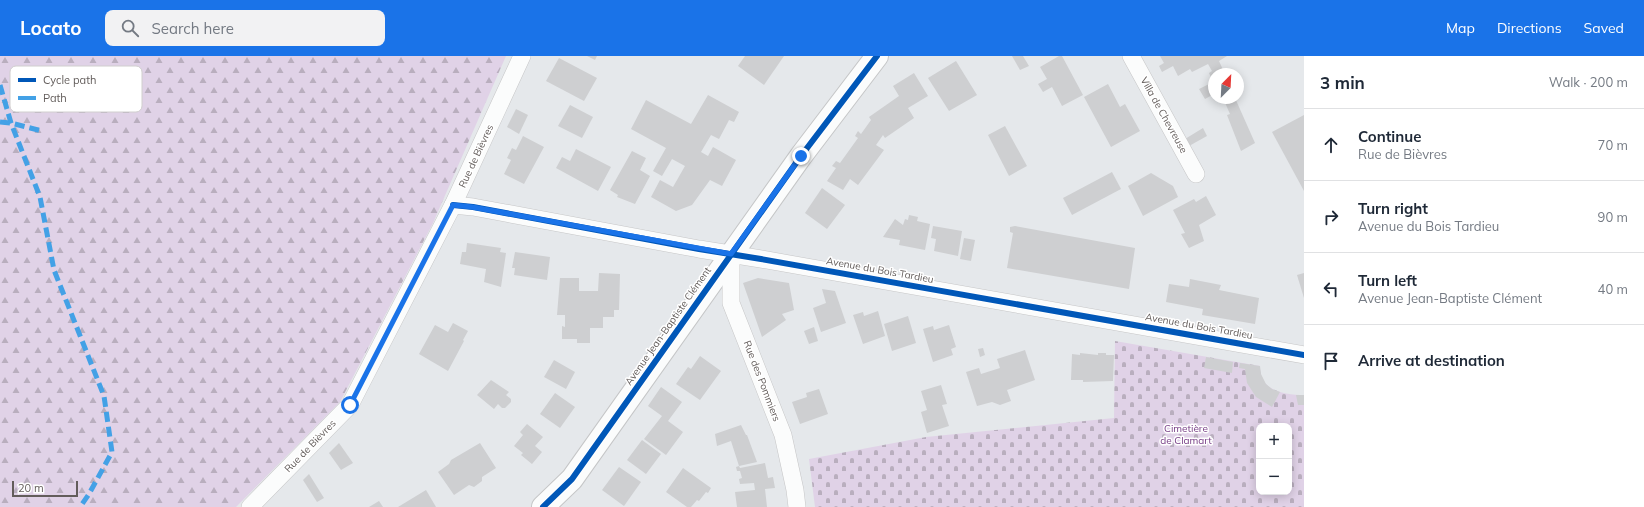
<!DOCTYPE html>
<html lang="en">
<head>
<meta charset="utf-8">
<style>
  body { margin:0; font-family:Mulish,sans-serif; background:#f2f2f3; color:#1f2937 }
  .controls { position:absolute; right:12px; bottom:12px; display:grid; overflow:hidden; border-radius:8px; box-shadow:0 2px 10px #0003 }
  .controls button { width:36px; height:36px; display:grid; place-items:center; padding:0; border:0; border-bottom:1px solid #e0e1e3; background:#fff; color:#1f2937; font:20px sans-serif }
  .compass { position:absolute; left:1208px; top:12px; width:36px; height:36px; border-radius:50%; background:#fff; box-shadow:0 2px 10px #0003; rotate:24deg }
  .scale { position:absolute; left:12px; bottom:10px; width:66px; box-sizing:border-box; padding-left:4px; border:2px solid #635d5b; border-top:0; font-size:11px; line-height:14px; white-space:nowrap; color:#635d5b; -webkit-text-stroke:3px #fff; paint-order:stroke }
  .stop { position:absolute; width:12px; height:12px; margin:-9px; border:3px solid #1a73e8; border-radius:50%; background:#fff }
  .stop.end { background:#1a73e8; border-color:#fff; box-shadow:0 1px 4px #0008 }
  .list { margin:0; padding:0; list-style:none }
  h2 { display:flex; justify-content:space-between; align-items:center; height:52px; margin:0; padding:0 16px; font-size:17px }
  h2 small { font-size:13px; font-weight:400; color:#747a83 }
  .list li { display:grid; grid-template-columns:26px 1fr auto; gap:12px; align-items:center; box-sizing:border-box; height:72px; padding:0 16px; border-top:1px solid #e0e1e3 }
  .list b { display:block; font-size:15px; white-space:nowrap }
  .list p { margin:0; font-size:13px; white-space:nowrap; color:#747a83 }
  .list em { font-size:13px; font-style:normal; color:#747a83 }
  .icon { flex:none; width:22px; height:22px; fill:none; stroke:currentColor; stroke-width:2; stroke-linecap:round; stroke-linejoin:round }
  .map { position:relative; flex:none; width:1304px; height:451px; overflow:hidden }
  header { display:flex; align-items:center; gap:24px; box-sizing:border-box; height:56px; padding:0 20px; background:#1a73e8; color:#fff }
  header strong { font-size:19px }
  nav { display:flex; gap:22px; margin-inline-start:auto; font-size:14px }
  .search { width:280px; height:36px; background:#f2f2f3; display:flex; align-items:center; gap:10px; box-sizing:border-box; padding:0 14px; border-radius:8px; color:#747a83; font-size:15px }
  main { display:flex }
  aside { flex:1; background:#fff }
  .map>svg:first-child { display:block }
</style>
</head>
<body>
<header>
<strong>Locato</strong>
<div class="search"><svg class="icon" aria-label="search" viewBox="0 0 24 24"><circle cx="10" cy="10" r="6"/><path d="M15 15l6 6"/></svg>Search here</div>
<nav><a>Map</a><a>Directions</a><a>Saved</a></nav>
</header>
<main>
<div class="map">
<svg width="1304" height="451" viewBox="0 0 1304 451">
  <defs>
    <pattern id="forest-firs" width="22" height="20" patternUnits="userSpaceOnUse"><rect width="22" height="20" fill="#e0d2e7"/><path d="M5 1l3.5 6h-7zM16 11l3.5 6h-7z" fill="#b9aebe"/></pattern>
    <pattern id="cemetery-stones" width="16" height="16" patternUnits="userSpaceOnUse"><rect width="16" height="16" fill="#e0d2e7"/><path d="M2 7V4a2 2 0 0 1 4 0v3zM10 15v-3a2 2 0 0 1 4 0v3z" fill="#b9aebe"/></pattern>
  </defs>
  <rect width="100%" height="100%" fill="#e5e8eb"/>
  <path fill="url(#forest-firs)" d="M0 0H506L433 167 340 346 236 451H0Z"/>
  <path fill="url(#cemetery-stones)" fill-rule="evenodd" d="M1115 285 1260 310C1259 335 1285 339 1304 339V451H815L809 403 926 381 1114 362ZM1259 370H1289V436H1259Z"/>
  <g fill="#cecfd1">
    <path d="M587 0H597L595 4Z"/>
    <path d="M745 0H784L764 29 738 10Z"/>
    <path d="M1012 0H1023L1029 10 1020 14Z"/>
    <path d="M1059 0H1062L1083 39 1062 50 1052 31 1043 36 1038 28 1047 23 1040 11Z"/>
    <path d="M1160 0H1227L1219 5 1225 18H1214V38L1205 43 1199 33 1213 26 1209 17 1212 15 1208 8 1192 16 1190 13 1178 20 1173 10 1162 16 1159 10 1164 7Z"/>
    <path d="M559 2 597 22 584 45 546 25Z"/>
    <path d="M956 5 977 39 949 55 928 22Z"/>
    <path d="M914 17 928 40 908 52 914 62 885 82 883 79 876 89 884 94 858 129 850 123 843 134 827 125 836 112 832 110 836 105 840 107 858 82 855 80 858 75 861 78 871 64 869 61 899 40 893 30Z"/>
    <path d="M1108 28 1120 51 1125 48 1140 75 1111 91 1084 41Z"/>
    <path d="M708 39 739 56 734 66 729 64 728 66 719 83 711 79 701 96 708 100 713 91 736 104 722 130 710 124 692 149 676 155 651 141 660 124 673 131 685 110 672 103 662 120 653 115 666 92 631 73 646 44 691 68Z"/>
    <path d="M1223 42H1235L1255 87 1241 95 1227 59 1230 58Z"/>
    <path d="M570 49 593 61 582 82 558 70Z"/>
    <path d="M516 53 528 59 519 78 507 71Z"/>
    <path d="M1304 59V135L1272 76Z"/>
    <path d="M1005 70 1027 110 1009 120 988 79Z"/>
    <path d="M1203 72 1207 80 1189 90 1185 83Z"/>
    <path d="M523 80 544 91 524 128 504 118 511 104 507 102 512 92 516 94Z"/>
    <path d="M576 93 611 111 598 135 556 112 562 101 570 105Z"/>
    <path d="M632 95 646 102 640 114 650 120 635 148 617 141 618 139 610 134Z"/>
    <path d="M1112 116 1121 133 1072 159 1063 142Z"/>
    <path d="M1151 117 1173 130 1178 141 1143 160 1128 130Z"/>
    <path d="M822 132 845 149 827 173 805 157Z"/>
    <path d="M1206 140 1216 159 1199 169 1204 185 1189 192 1181 178 1185 177 1173 154 1194 143 1196 146Z"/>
    <path d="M909 159 918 161 917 165 930 168 925 194 899 189 900 184 883 181 895 163 903 169 905 163 908 164Z"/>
    <path d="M933 170 962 175 958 200 934 195 936 183 931 182Z"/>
    <path d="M1015 170 1135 192 1129 233 1007 212 1013 177 1010 176V171Z"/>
    <path d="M964 182 975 184 971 205 960 203Z"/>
    <path d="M467 187 501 192 500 196 506 197 501 231 484 226 486 213 460 208 462 196H466Z"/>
    <path d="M515 196 550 201 547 224 514 219 515 212H512Z"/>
    <path d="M599 217 620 218 619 254H614V261H603V272H590V287H577V283H562V270L565 271V259H557L560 222H579V235H598Z"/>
    <path d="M1304 217V242L1297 219Z"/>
    <path d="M758 222 789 227 794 254 782 258 786 264 762 281 743 227Z"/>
    <path d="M1190 223 1221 229 1219 234 1259 242 1255 268 1202 259 1203 253 1166 246 1169 228 1189 231Z"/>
    <path d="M822 233 835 235 846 267 821 276 813 252 826 247Z"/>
    <path d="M878 255 885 280 863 288 853 259 863 256 864 260Z"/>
    <path d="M908 260 916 287 892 295 884 268Z"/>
    <path d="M453 267 468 275 463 284 464 285 448 315 419 298 435 269 448 276Z"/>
    <path d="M949 269 956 291 951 293 953 299 933 306 923 273 933 270 934 274Z"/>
    <path d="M814 271 818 285 809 288 804 275Z"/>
    <path d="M983 292 985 299 980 301 978 293Z"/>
    <path d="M1025 294 1035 324 1007 334 1011 345 1000 349 992 346 977 350 966 316 979 312 981 318 1000 312 997 303Z"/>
    <path d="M1080 297 1098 299V297H1106V299H1114L1113 325 1083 326V324H1071L1072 298 1080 299Z"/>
    <path d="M700 300 721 315 700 344 676 328 688 311 691 313Z"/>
    <path d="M1206 301 1233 306 1232 317 1204 312Z"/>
    <path d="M554 304 575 316 566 333 544 321Z"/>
    <path d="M1240 307 1260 310 1261 318 1266 328 1272 333 1280 336 1272 351 1256 341 1247 327 1245 313 1239 312Z"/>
    <path d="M491 324 509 336 506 339 511 343V346L505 352H502L498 348 494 353 477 339Z"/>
    <path d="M941 329 947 348 942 349 949 370 927 377 921 356 927 354 921 335Z"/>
    <path d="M661 331 682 346 668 365 683 376 666 399 644 383 662 360 648 350Z"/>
    <path d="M819 333 828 358 800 368 792 346 807 341 806 337Z"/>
    <path d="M555 337 575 351 560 372 540 358Z"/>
    <path d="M1296 339H1304V349H1298Z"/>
    <path d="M527 368 543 381 535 390 542 396 532 408 521 399 523 397 514 390 523 379 520 376Z"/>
    <path d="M741 369 746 379H747L757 406 739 410 731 385 717 390 715 378Z"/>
    <path d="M642 384 661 398 646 418 627 404Z"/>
    <path d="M339 387 353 407 341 414 329 397Z"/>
    <path d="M480 387 496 412 482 421V425L474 431 469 429 454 439 438 416 449 408 451 404Z"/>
    <path d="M765 407 768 422 773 421 775 432 765 433 767 451H737L735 436 755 434 754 427 740 428 739 423 742 422 740 415H737L736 411 739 410 740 412Z"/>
    <path d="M619 411 641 426 624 450 602 434Z"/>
    <path d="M683 412 711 432 708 437 706 436 699 445 697 444 691 451H687L666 436Z"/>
    <path d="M309 418 324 442 317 446 303 424Z"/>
    <path d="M426 434 436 451H398Z"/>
    <path d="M379 445 383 451H369Z"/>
  </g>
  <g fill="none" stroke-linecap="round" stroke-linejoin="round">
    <g stroke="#c6c6c7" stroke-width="18">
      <g id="street">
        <path d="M1131 0 1196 118"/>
        <path d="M453 149 473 151 699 193 761 203 1304 299"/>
        <path d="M731 198V247L783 379 795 434 797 451"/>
        <path d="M250 451 350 349 453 149 522 0"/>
      </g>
    </g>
    <g stroke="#c5c6c7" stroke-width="24">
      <path id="secondary" d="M543 451 572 423 801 100 877 0"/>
    </g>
    <use href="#street" stroke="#fbfcfc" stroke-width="17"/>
    <use href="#secondary" stroke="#fbfcfc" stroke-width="22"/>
    <g stroke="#43a1e6" stroke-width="5" stroke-dasharray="10 5" stroke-linecap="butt">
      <path d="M0 29 11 67 40 141 54 214 104 340 112 396 89 438 80 451"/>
      <path d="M0 66 11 67 42 75"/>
    </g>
    <g stroke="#fff" stroke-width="8">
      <g id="cycleway">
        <path d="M453 149 473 151 699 193 761 203 1304 299"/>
        <path d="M543 451 572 423 801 100 877 0"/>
      </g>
    </g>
    <use href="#cycleway" stroke="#0057b8" stroke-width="6"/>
  </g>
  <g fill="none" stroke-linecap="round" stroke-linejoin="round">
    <path stroke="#1a73e8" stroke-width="5" d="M350 349 453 149 472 151 731 198 801 100"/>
  </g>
  <g text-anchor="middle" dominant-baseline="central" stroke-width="3" stroke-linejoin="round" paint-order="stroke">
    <g font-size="10" fill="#635d5b" stroke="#fff">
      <text transform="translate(1164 59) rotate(61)">Villa de Chevreuse</text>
      <text transform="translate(476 100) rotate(-65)">Rue de Bièvres</text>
      <text transform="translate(880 214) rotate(10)">Avenue du Bois Tardieu</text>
      <text transform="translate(668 270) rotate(-55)">Avenue Jean-Baptiste Clément</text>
      <text transform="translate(1199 270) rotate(10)">Avenue du Bois Tardieu</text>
      <text transform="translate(762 325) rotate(69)">Rue des Pommiers</text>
      <text transform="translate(310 390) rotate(-46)">Rue de Bièvres</text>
    </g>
    <g font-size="10" fill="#743983" stroke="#fff">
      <text x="1186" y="372">Cimetière<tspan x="1186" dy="12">de Clamart</tspan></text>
    </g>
  </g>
  <rect x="10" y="10" width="132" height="46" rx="6" fill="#fff" stroke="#d0cece" stroke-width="1"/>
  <rect x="18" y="22" width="18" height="4" fill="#0057b8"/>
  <rect x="18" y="40" width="18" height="4" fill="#43a1e6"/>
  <g font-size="11" fill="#635d5b">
    <text x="43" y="28">Cycle path</text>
    <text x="43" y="46">Path</text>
  </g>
</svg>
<div class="controls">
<button>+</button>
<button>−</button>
</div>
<svg class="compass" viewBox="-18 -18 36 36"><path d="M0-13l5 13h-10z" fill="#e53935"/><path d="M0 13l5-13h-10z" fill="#747a83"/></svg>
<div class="scale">20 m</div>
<div class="stop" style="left:350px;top:349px"></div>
<div class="stop end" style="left:801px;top:100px"></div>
</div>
<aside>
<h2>3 min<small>Walk · 200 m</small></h2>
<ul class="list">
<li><svg class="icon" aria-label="ahead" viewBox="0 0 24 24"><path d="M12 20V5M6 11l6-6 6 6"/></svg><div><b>Continue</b><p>Rue de Bièvres</p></div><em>70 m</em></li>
<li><svg class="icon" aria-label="right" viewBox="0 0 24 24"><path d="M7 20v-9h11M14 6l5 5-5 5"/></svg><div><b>Turn right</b><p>Avenue du Bois Tardieu</p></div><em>90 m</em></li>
<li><svg class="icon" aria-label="left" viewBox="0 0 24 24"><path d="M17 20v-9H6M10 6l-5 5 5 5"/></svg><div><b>Turn left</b><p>Avenue Jean-Baptiste Clément</p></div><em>40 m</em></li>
<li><svg class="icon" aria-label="arrive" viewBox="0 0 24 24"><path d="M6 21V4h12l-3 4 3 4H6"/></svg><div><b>Arrive at destination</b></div></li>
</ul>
</aside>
</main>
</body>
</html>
